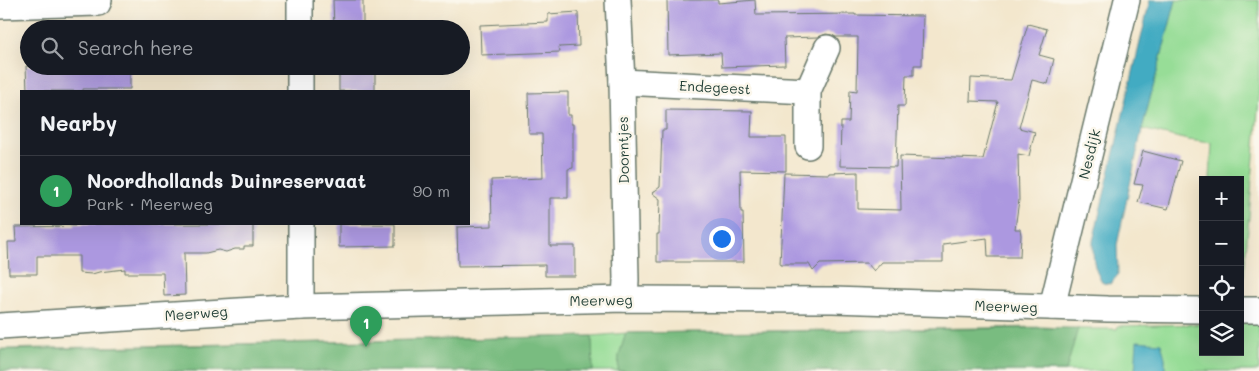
<!DOCTYPE html>
<html lang="en">
<head>
<meta charset="utf-8">
<style>
  body { margin:0; font-family:Mali,sans-serif; background:#20242c; color:#f1f3f6 }
  .controls { position:absolute; right:15px; bottom:15px; display:grid; overflow:hidden; border-radius:0px; box-shadow:0 5px 20px #0002 }
  .controls button { width:45px; height:45px; display:grid; place-items:center; padding:0; border:0; border-bottom:1px solid #363941; background:#171b24; color:#f1f3f6; font:25px sans-serif }
  .you { position:absolute; left:721px; top:238px; width:18px; height:18px; margin:-12px; border:4px solid #fff; border-radius:50%; background:#1a73e8; box-shadow:0 0 0 8px #1a73e833 }
  .badge { display:grid; place-items:center; width:32px; height:32px; border-radius:50%; background:#2563eb; color:#fff; font-size:16px; font-weight:700 }
  .pin { position:absolute; translate:-50% -41px; filter:drop-shadow(0 1px 2px #0008) }
  .pin::after { content:''; position:absolute; top:26px; width:18px; height:15px; background:inherit; clip-path:polygon(0 0,100% 0,50% 100%) }
  .list { margin:0; padding:0; list-style:none }
  h2 { display:flex; justify-content:space-between; align-items:center; height:65px; margin:0; padding:0 20px; font-size:21px }
  h2 small { font-size:16px; font-weight:400; color:#9ea1a6 }
  .list li { display:grid; grid-template-columns:32px 1fr auto; gap:15px; align-items:center; box-sizing:border-box; height:70px; padding:0 20px; border-top:1px solid #363941 }
  .list b { display:block; font-size:19px; white-space:nowrap }
  .list p { margin:0; font-size:16px; white-space:nowrap; color:#9ea1a6 }
  .list em { font-size:16px; font-style:normal; color:#9ea1a6 }
  .icon { flex:none; width:28px; height:28px; fill:none; stroke:currentColor; stroke-width:2; stroke-linecap:round; stroke-linejoin:round }
  .map { position:relative; flex:none; width:1259px; height:371px; overflow:hidden }
  .search { position:absolute; background:#171b24; box-shadow:0 5px 20px #0002; left:20px; top:20px; width:450px; height:55px; display:flex; align-items:center; gap:12px; box-sizing:border-box; padding:0 18px; border-radius:28px; color:#9ea1a6; font-size:19px }
  .panel { position:absolute; background:#171b24; box-shadow:0 5px 20px #0002; left:20px; top:90px; width:450px; height:135px; border-radius:0px }
  .map>svg:first-child { display:block }
</style>
</head>
<body>
<div class="map">
<svg width="1259" height="371" viewBox="0 0 1259 371">
  <rect width="100%" height="100%" fill="#fbf7ec"/>
  <filter id="ink" filterUnits="userSpaceOnUse"><feTurbulence type="fractalNoise" baseFrequency=".02" numOctaves="2"/><feDisplacementMap in="SourceGraphic" scale="10" xChannelSelector="R" yChannelSelector="G"/><feConvolveMatrix kernelMatrix="1 2 1 2 8 2 1 2 1" color-interpolation-filters="sRGB"/></filter>
  <filter id="wash" filterUnits="userSpaceOnUse"><feTurbulence type="fractalNoise" baseFrequency=".0096" numOctaves="4" result="noise"/><feDisplacementMap in="SourceGraphic" scale="20" xChannelSelector="R" yChannelSelector="G"/><feGaussianBlur stdDeviation="1.12" result="paint"/><feColorMatrix in="noise" values="0 0 0 0 0 0 0 0 0 0 0 0 0 0 0 0 0 1.4 0 .05"/><feComposite in="paint" operator="in"/></filter>
  <g filter="url(#wash)">
    <rect width="100%" height="100%" fill="#f3e7cd"/>
    <g fill="#97dd97" stroke="#5b8d66">
      <path d="M1176 0H1259V98L1243 287H1240V180H1210L1212 143 1188 140 1142 129Z"/>
      <path d="M1240 323H1259V371H1165V358L1138 341 1135 371H0V349L592 336 627 333 1043 327 1078 329H1117L1118 326 1203 324V352H1240Z"/>
    </g>
    <g fill="#79bc80" stroke="#4c7c5a">
      <path d="M1043 328H1078L1066 371H618L619 355 626 333Z"/>
      <path d="M592 336 593 371H0V350Z"/>
    </g>
    <g fill="#42abc2" stroke="#30747b">
      <path d="M1150 0H1176L1142 129 1117 245 1118 275 1110 284 1103 283C1093 269 1093 258 1093 241Z"/>
      <path d="M1137 341 1161 343 1165 358V371H1135Z"/>
    </g>
    <g id="blocks">
      <g fill="#ac98e0">
        <path d="M333 0H363V27L334 28Z"/>
        <path d="M667 0H718V3L755 0 756 15 855 14V15L923 16 922 65H914V75H906L905 106H898L896 167 840 166 841 122H849L850 90 857 91 858 37H836L832 35 826 34 818 37 784 38 785 65 722 67 721 53 668 55Z"/>
        <path d="M578 12 579 46 559 47 560 52 481 55 480 25 548 22V14Z"/>
        <path d="M1028 24 1047 29 1039 55 1054 59 1048 84 1032 80 1019 128 1035 132 1029 156 1018 154 1019 200 1015 229H1020L1021 235 1020 257H988L987 238 943 244V262H882L874 271 867 263 820 264 813 271 809 264H780L784 173 829 174V173L858 172V209L901 210 900 156 983 159 998 102 970 101 971 78 1011 80Z"/>
        <path d="M26 66H130V89H83V91H27Z"/>
        <rect x="339" y="66" width="36" height="25"/>
        <path d="M568 92V115H571V124H573V168L568 169V198H550V246H575V276H545V265L458 266 457 227 492 226 491 180 543 178 542 134H529L528 93Z"/>
        <path d="M666 110 752 111 751 137H786V171L740 170 741 212H743L744 262H657V234H659L660 199 652 193 660 187 662 130H666Z"/>
        <path d="M1143 151 1181 161 1168 209 1138 202 1143 185 1134 184Z"/>
        <path d="M75 224H253V246H244V249H235L226 252 218 250 206 253H184L185 295 164 296 163 273H125V269L99 272 92 274 79 273V256H37V274H9L8 242H16L15 227 75 226Z"/>
        <path d="M339 224H395V246L339 247Z"/>
      </g>
    </g>
  </g>
  <g filter="url(#ink)">
    <use href="#blocks" fill-opacity="0" stroke="#69786a" stroke-width="1"/>
    <g fill="none" stroke-linecap="round" stroke-linejoin="round">
      <g stroke="#69786a" stroke-width="28">
        <g id="minor">
          <path d="M300 0V29"/>
          <path d="M618 0 622 82 626 280 625 299"/>
          <path d="M0 6 98 3 99 0"/>
          <path d="M300 66V91"/>
          <path d="M622 82 808 91"/>
          <path d="M808 146V91L827 48"/>
          <path d="M301 224V307"/>
          <path d="M1052 307 1127 0"/>
          <path d="M1240 310H1259"/>
          <path d="M0 326 301 307 625 299 833 300 1108 309 1203 310"/>
        </g>
      </g>
      <use href="#minor" stroke="#fff" stroke-width="25"/>
    </g>
  </g>
  <g text-anchor="middle" dominant-baseline="central" stroke-width="5" stroke-linejoin="round" paint-order="stroke">
    <g font-size="14" fill="#1f3d34" stroke="#fbf7ec">
      <text transform="translate(715 87) rotate(3)">Endegeest</text>
      <text transform="translate(623 150) rotate(-91)">Doorntjes</text>
      <text transform="translate(1089 154) rotate(-76)">Nesdijk</text>
      <text transform="translate(601 300) rotate(-1)">Meerweg</text>
      <text transform="translate(1006 306) rotate(2)">Meerweg</text>
      <text transform="translate(196 313) rotate(-4)">Meerweg</text>
    </g>
  </g>
</svg>
<div class="controls">
<button>+</button>
<button>−</button>
<button><svg class="icon" aria-label="locate" viewBox="0 0 24 24"><circle cx="12" cy="12" r="6"/><path d="M12 2v4M12 18v4M2 12h4M18 12h4"/></svg></button>
<button><svg class="icon" aria-label="layers" viewBox="0 0 24 24"><path d="M12 4l9 5-9 5-9-5zM3 14l9 5 9-5"/></svg></button>
</div>
<div class="you"></div>
<div class="pin badge" style="left:366px;top:347px;background:#2e9e5b">1</div>
<div class="search"><svg class="icon" aria-label="search" viewBox="0 0 24 24"><circle cx="10" cy="10" r="6"/><path d="M15 15l6 6"/></svg>Search here</div>
<section class="panel">
<h2>Nearby<small></small></h2>
<ul class="list">
<li><span class="badge" style="background:#2e9e5b">1</span><div><b>Noordhollands Duinreservaat</b><p>Park · Meerweg</p></div><em>90 m</em></li>
</ul>
</section>
</div>
</body>
</html>
